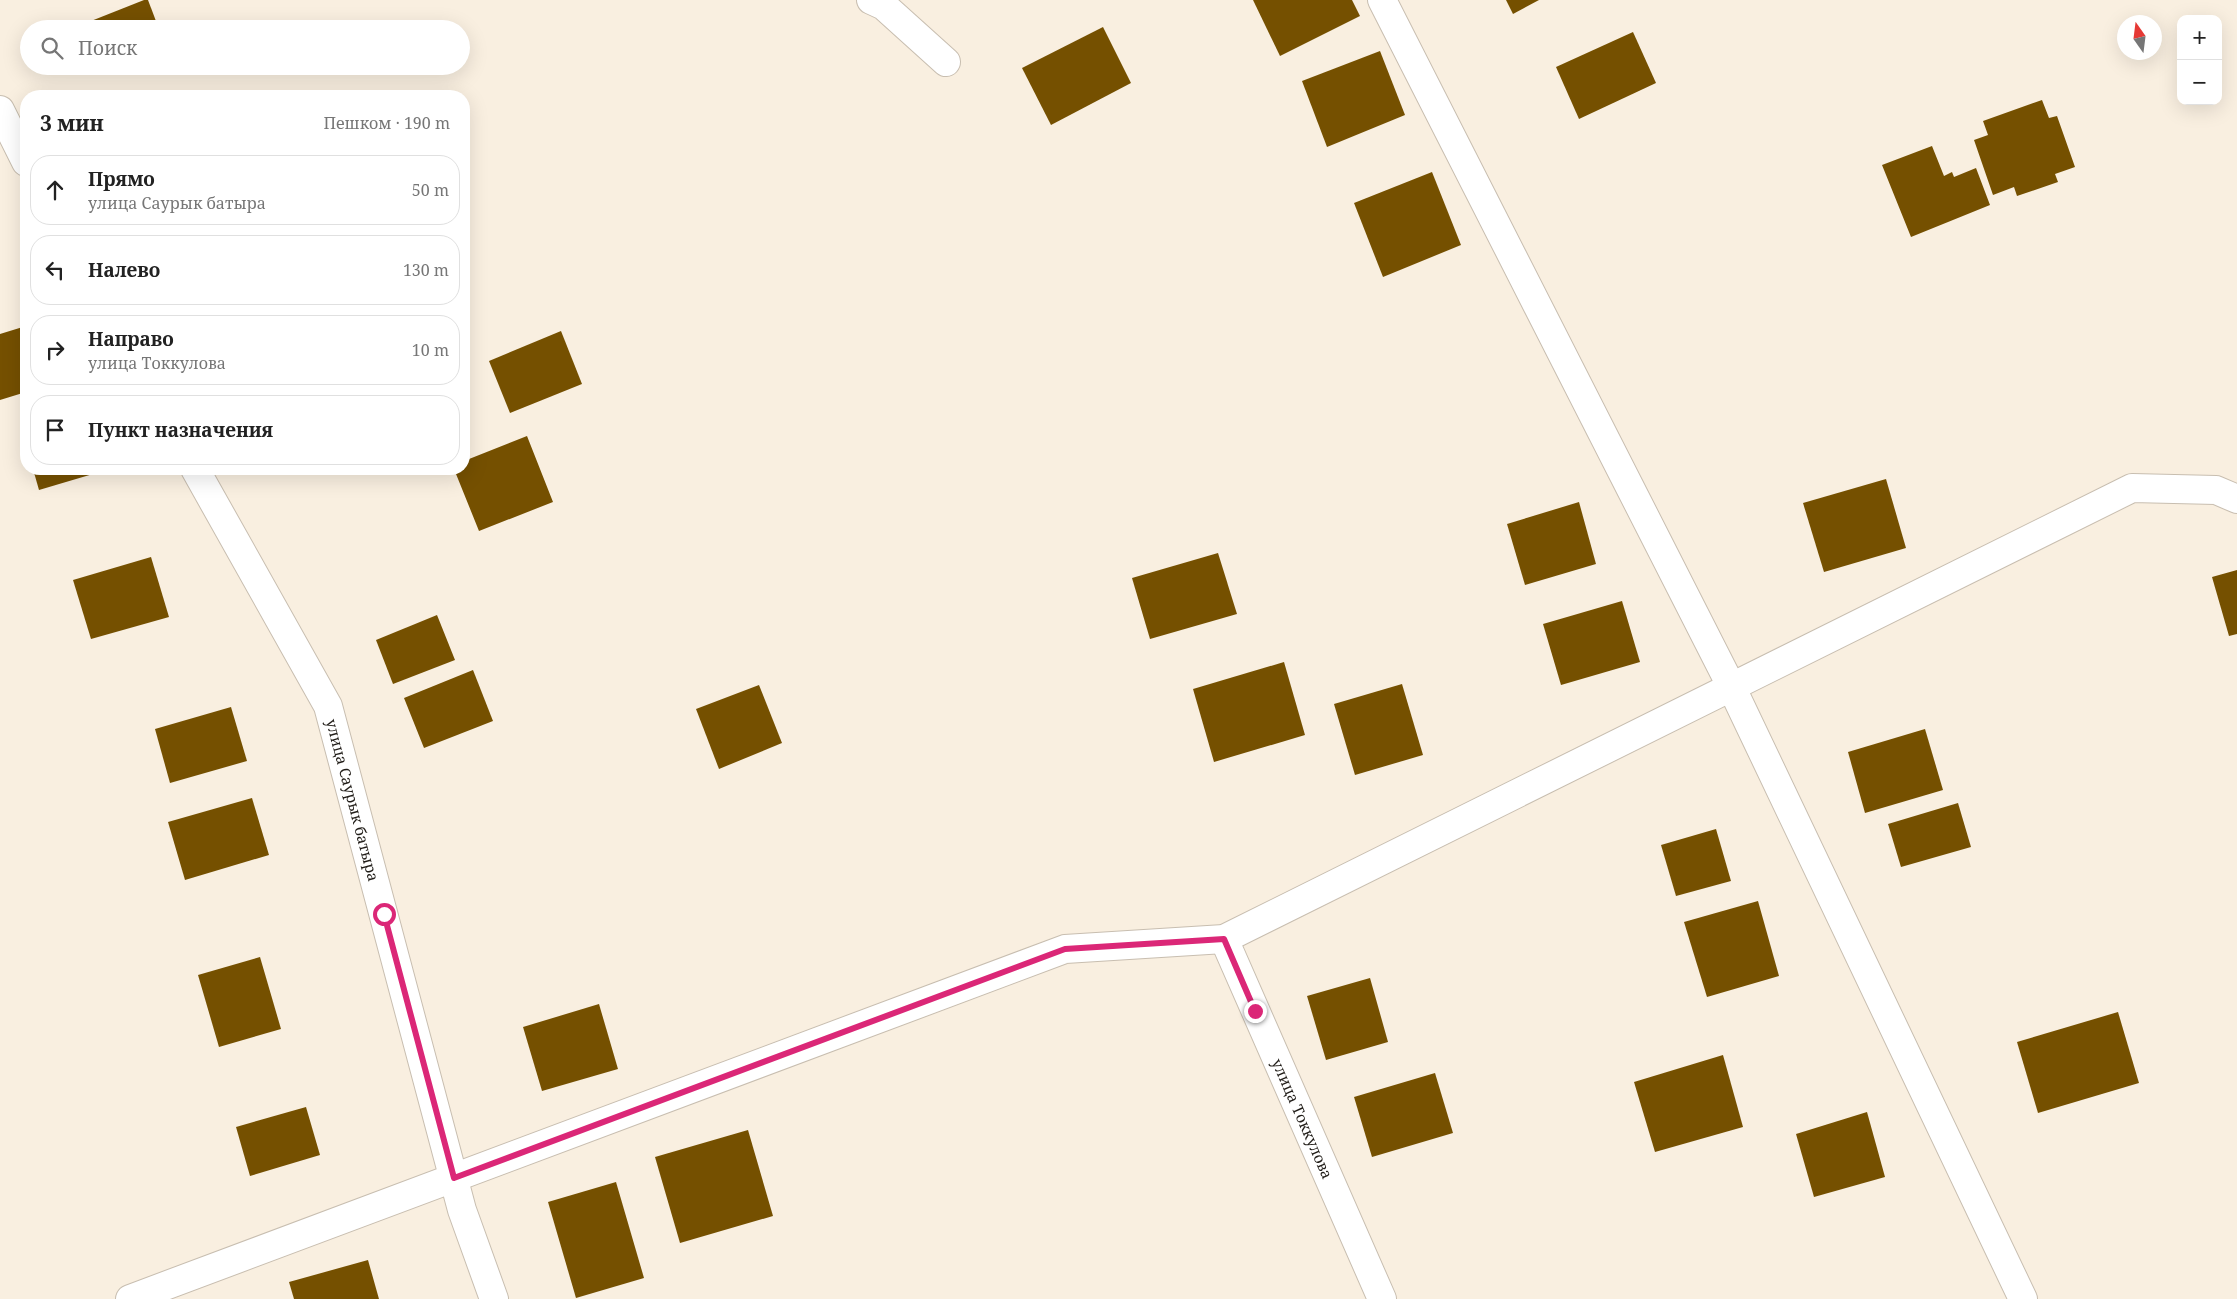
<!DOCTYPE html>
<html lang="ru">
<head>
<meta charset="utf-8">
<style>
  body { margin:0; font-family:"Noto Serif",serif; background:#f2f2f2; color:#222 }
  .controls { position:absolute; right:15px; top:15px; display:grid; overflow:hidden; border-radius:10px; box-shadow:0 5px 20px #0002 }
  .controls button { width:45px; height:45px; display:grid; place-items:center; padding:0; border:0; border-bottom:1px solid #e0e0e0; background:#fff; color:#222; font:25px sans-serif }
  .compass { position:absolute; left:2117px; top:15px; width:45px; height:45px; border-radius:50%; background:#fff; box-shadow:0 5px 20px #0002; rotate:346deg }
  .stop { position:absolute; width:15px; height:15px; margin:-11px; border:4px solid #db2777; border-radius:50%; background:#fff }
  .stop.end { background:#db2777; border-color:#fff; box-shadow:0 1px 5px #0008 }
  .list { margin:0; padding:0; list-style:none }
  h2 { display:flex; justify-content:space-between; align-items:center; height:65px; margin:0; padding:0 20px; font-size:21px }
  h2 small { font-size:16px; font-weight:400; color:#767676 }
  .list li { display:grid; grid-template-columns:32px 1fr auto; gap:15px; align-items:center; box-sizing:border-box; height:70px; margin:0 10px 10px; padding:0 10px; border:1px solid #e0e0e0; border-radius:20px }
  .list b { display:block; font-size:19px; white-space:nowrap }
  .list p { margin:0; font-size:16px; white-space:nowrap; color:#767676 }
  .list em { font-size:16px; font-style:normal; color:#767676 }
  .icon { flex:none; width:28px; height:28px; fill:none; stroke:currentColor; stroke-width:2; stroke-linecap:round; stroke-linejoin:round }
  .map { position:relative; flex:none; width:2237px; height:1299px; overflow:hidden }
  .search { position:absolute; background:#fff; box-shadow:0 5px 20px #0002; left:20px; top:20px; width:450px; height:55px; display:flex; align-items:center; gap:12px; box-sizing:border-box; padding:0 18px; border-radius:28px; color:#767676; font-size:19px }
  .panel { position:absolute; background:#fff; box-shadow:0 5px 20px #0002; left:20px; top:90px; width:450px; height:385px; border-radius:20px }
  .map>svg:first-child { display:block }
</style>
</head>
<body>
<div class="map">
<svg width="2237" height="1299" viewBox="0 0 2237 1299">
  <rect width="100%" height="100%" fill="#f9efe0"/>
  <g fill="#755000">
    <path d="M144 0H148L159 29H88L86 23Z"/>
    <path d="M1253 0H1352L1360 16 1280 56Z"/>
    <path d="M1506 0H1539L1513 14Z"/>
    <path d="M1103 27 1131 83 1051 125 1022 68Z"/>
    <path d="M1633 32 1656 83 1579 119 1556 67Z"/>
    <path d="M1380 51 1405 115 1327 147 1302 81Z"/>
    <path d="M103 66H124L106 74Z"/>
    <path d="M2042 100 2049 118 2057 116 2075 167 2055 174 2058 182 2017 196 2014 187 1993 195 1974 140 1988 135 1983 121Z"/>
    <path d="M1932 146 1944 176 1952 172 1954 177 1976 168 1990 205 1911 237 1882 165Z"/>
    <path d="M1432 172 1461 245 1383 277 1354 203Z"/>
    <path d="M26 326V392L0 400V334Z"/>
    <path d="M561 331 582 384 510 413 489 361Z"/>
    <path d="M527 436 553 502 479 531 454 469H464V461Z"/>
    <path d="M33 469H103V471L39 490Z"/>
    <path d="M1886 479 1906 548 1824 572 1803 503Z"/>
    <path d="M1579 502 1596 564 1525 585 1507 524Z"/>
    <path d="M1218 553 1237 614 1150 639 1132 578Z"/>
    <path d="M151 557 169 617 91 639 73 580Z"/>
    <path d="M2237 570V634L2229 636 2212 577Z"/>
    <path d="M1622 601 1640 662 1561 685 1543 624Z"/>
    <path d="M437 615 455 660 393 684 376 640Z"/>
    <path d="M1284 662 1305 735 1214 762 1193 689Z"/>
    <path d="M473 670 493 721 424 748 404 698Z"/>
    <path d="M1402 684 1423 755 1355 775 1334 704Z"/>
    <path d="M759 685 782 743 719 769 696 709Z"/>
    <path d="M231 707 247 761 170 783 155 729Z"/>
    <path d="M1925 729 1943 790 1865 813 1848 752Z"/>
    <path d="M252 798 269 855 185 880 168 822Z"/>
    <path d="M1958 803 1971 847 1901 867 1888 824Z"/>
    <path d="M1716 829 1731 881 1676 896 1661 845Z"/>
    <path d="M1758 901 1779 976 1707 997 1684 922Z"/>
    <path d="M260 957 281 1029 219 1047 198 975Z"/>
    <path d="M1370 978 1388 1042 1326 1060 1307 996Z"/>
    <path d="M599 1004 618 1069 542 1091 523 1027Z"/>
    <path d="M2118 1012 2139 1083 2038 1113 2017 1042Z"/>
    <path d="M1723 1055 1743 1127 1655 1152 1634 1082Z"/>
    <path d="M1435 1073 1453 1133 1372 1157 1354 1097Z"/>
    <path d="M306 1107 320 1155 250 1176 236 1127Z"/>
    <path d="M1867 1112 1885 1177 1814 1197 1796 1134Z"/>
    <path d="M748 1130 773 1216 680 1243 655 1157Z"/>
    <path d="M616 1182 644 1278 576 1298 548 1202Z"/>
    <path d="M368 1260 379 1299H294L289 1282Z"/>
  </g>
  <g fill="none" stroke-linecap="round" stroke-linejoin="round">
    <g stroke="#c8beb0" stroke-width="30">
      <g id="minor">
        <path d="M871 0 884 6 946 62"/>
        <path d="M1382 0 1731 686 2023 1299"/>
        <path d="M0 110 26 162"/>
        <path id="s1" d="M195 469 328 706 462 1210 494 1299"/>
        <path id="s2" d="M1224 939 1382 1299"/>
        <path d="M130 1299 1065 949 1224 939 2132 488 2216 490 2237 499"/>
      </g>
    </g>
    <use href="#minor" stroke="#fff" stroke-width="28"/>
  </g>
  <g fill="none" stroke-linecap="round" stroke-linejoin="round">
    <path stroke="#db2777" stroke-width="6" d="M384 914 454 1178 1065 949 1224 939 1255 1011"/>
  </g>
  <g text-anchor="middle" dominant-baseline="central" stroke-width="5" stroke-linejoin="round" paint-order="stroke">
    <g font-size="15" fill="#211d18" stroke="#fff">
      <text stroke="none"><textPath href="#s1" startOffset="369">улица Саурык батыра</textPath></text>
      <text stroke="none"><textPath href="#s2" startOffset="196">улица Токкулова</textPath></text>
    </g>
  </g>
</svg>
<div class="controls">
<button>+</button>
<button>−</button>
</div>
<svg class="compass" viewBox="-18 -18 36 36"><path d="M0-13l5 13h-10z" fill="#e53935"/><path d="M0 13l5-13h-10z" fill="#767676"/></svg>
<div class="stop" style="left:384px;top:914px"></div>
<div class="stop end" style="left:1255px;top:1011px"></div>
<div class="search"><svg class="icon" aria-label="search" viewBox="0 0 24 24"><circle cx="10" cy="10" r="6"/><path d="M15 15l6 6"/></svg>Поиск</div>
<section class="panel">
<h2>3 мин<small>Пешком · 190 m</small></h2>
<ul class="list">
<li><svg class="icon" aria-label="ahead" viewBox="0 0 24 24"><path d="M12 20V5M6 11l6-6 6 6"/></svg><div><b>Прямо</b><p>улица Саурык батыра</p></div><em>50 m</em></li>
<li><svg class="icon" aria-label="left" viewBox="0 0 24 24"><path d="M17 20v-9H6M10 6l-5 5 5 5"/></svg><div><b>Налево</b></div><em>130 m</em></li>
<li><svg class="icon" aria-label="right" viewBox="0 0 24 24"><path d="M7 20v-9h11M14 6l5 5-5 5"/></svg><div><b>Направо</b><p>улица Токкулова</p></div><em>10 m</em></li>
<li><svg class="icon" aria-label="arrive" viewBox="0 0 24 24"><path d="M6 21V4h12l-3 4 3 4H6"/></svg><div><b>Пункт назначения</b></div></li>
</ul>
</section>
</div>
</body>
</html>
